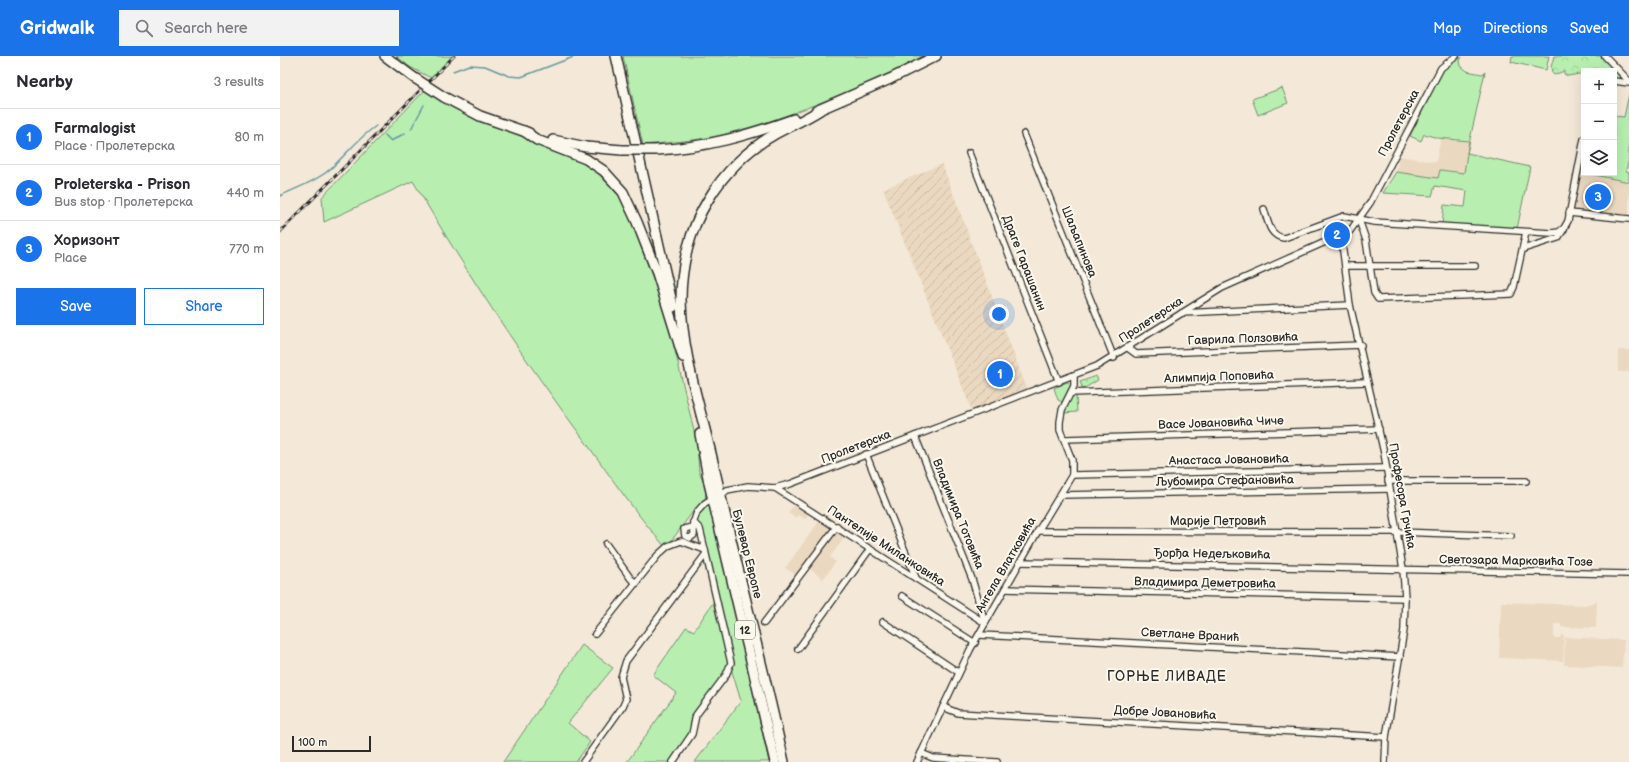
<!DOCTYPE html>
<html lang="en">
<head>
<meta charset="utf-8">
<style>
  body { margin:0; font-family:"Balsamiq Sans",sans-serif; background:#f2f2f3; color:#2b2b33 }
  .controls { position:absolute; right:12px; top:12px; display:grid; overflow:hidden; border-radius:0px; box-shadow:0 4px 16px #0002 }
  .controls button { width:36px; height:36px; display:grid; place-items:center; padding:0; border:0; border-bottom:1px solid #e1e1e2; background:#fff; color:#2b2b33; font:20px sans-serif }
  .scale { position:absolute; left:12px; bottom:10px; width:79px; box-sizing:border-box; padding-left:4px; border:2px solid #2b2b2b; border-top:0; font-size:11px; line-height:14px; white-space:nowrap; color:#2b2b2b; -webkit-text-stroke:3px #fbf7ec; paint-order:stroke }
  .you { position:absolute; left:719px; top:258px; width:14px; height:14px; margin:-10px; border:3px solid #fff; border-radius:50%; background:#1a73e8; box-shadow:0 0 0 6px #1a73e833 }
  .badge { display:grid; place-items:center; width:26px; height:26px; border-radius:50%; background:#1a73e8; color:#fff; font-size:13px; font-weight:700 }
  .pin { position:absolute; translate:-50% -50%; border:2px solid #fff; box-shadow:0 1px 4px #0006 }
  .list { margin:0; padding:0; list-style:none }
  h2 { display:flex; justify-content:space-between; align-items:center; height:52px; margin:0; padding:0 16px; font-size:17px }
  h2 small { font-size:13px; font-weight:400; color:#7c7c81 }
  .list li { display:grid; grid-template-columns:26px 1fr auto; gap:12px; align-items:center; box-sizing:border-box; height:56px; padding:0 16px; border-top:1px solid #e1e1e2 }
  .list b { display:block; font-size:15px; white-space:nowrap }
  .list p { margin:0; font-size:13px; white-space:nowrap; color:#7c7c81 }
  .list em { font-size:13px; font-style:normal; color:#7c7c81 }
  .actions { display:flex; gap:8px; padding:12px 16px }
  .actions a { flex:1; padding:9px 0; border:1px solid #1a73e8; border-radius:0px; text-align:center; font-size:14px; color:#1a73e8 }
  .actions .main { background:#1a73e8; color:#fff }
  .icon { flex:none; width:22px; height:22px; fill:none; stroke:currentColor; stroke-width:2; stroke-linecap:round; stroke-linejoin:round }
  .map { position:relative; flex:none; width:1349px; height:706px; overflow:hidden }
  header { display:flex; align-items:center; gap:24px; box-sizing:border-box; height:56px; padding:0 20px; background:#1a73e8; color:#fff }
  header strong { font-size:19px }
  nav { display:flex; gap:22px; margin-inline-start:auto; font-size:14px }
  .search { width:280px; height:36px; background:#f2f2f3; display:flex; align-items:center; gap:10px; box-sizing:border-box; padding:0 14px; border-radius:0px; color:#7c7c81; font-size:15px }
  main { display:flex }
  aside { flex:1; background:#fff }
  .map>svg:first-child { display:block }
</style>
</head>
<body>
<header>
<strong>Gridwalk</strong>
<div class="search"><svg class="icon" aria-label="search" viewBox="0 0 24 24"><circle cx="10" cy="10" r="6"/><path d="M15 15l6 6"/></svg>Search here</div>
<nav><a>Map</a><a>Directions</a><a>Saved</a></nav>
</header>
<main>
<aside>
<h2>Nearby<small>3 results</small></h2>
<ul class="list">
<li><span class="badge">1</span><div><b>Farmalogist</b><p>Place · Пролетерска</p></div><em>80 m</em></li>
<li><span class="badge">2</span><div><b>Proleterska - Prison</b><p>Bus stop · Пролетерска</p></div><em>440 m</em></li>
<li><span class="badge">3</span><div><b>Хоризонт</b><p>Place</p></div><em>770 m</em></li>
</ul>
<div class="actions"><a class="main">Save</a><a>Share</a></div>
</aside>
<div class="map">
<svg width="1349" height="706" viewBox="0 0 1349 706">
  <defs>
    <pattern id="industrial-furrows" width="10" height="10" patternUnits="userSpaceOnUse"><rect width="10" height="10" fill="#ebd8c0"/><path d="M-1 1l2-2M0 10L10 0M9 11l2-2" fill="none" stroke="#cabaa5"/></pattern>
    <pattern id="forest-crowns" width="20" height="18" patternUnits="userSpaceOnUse"><rect width="20" height="18" fill="#b8efb1"/><path d="M2 6a3 3 0 1 1 6 0M12 15a3 3 0 1 1 6 0" fill="none" stroke="#9ecd98"/></pattern>
    <pattern id="park-dots" width="8" height="8" patternUnits="userSpaceOnUse"><rect width="8" height="8" fill="#b8efb1"/><path d="M2 2h.1M6 6h.1" fill="none" stroke="#9ecd98" stroke-width="1.8" stroke-linecap="round"/></pattern>
  </defs>
  <rect width="100%" height="100%" fill="#f4e9d8"/>
  <filter id="ink" filterUnits="userSpaceOnUse"><feTurbulence type="fractalNoise" baseFrequency=".025" numOctaves="2"/><feDisplacementMap in="SourceGraphic" scale="8" xChannelSelector="R" yChannelSelector="G"/><feConvolveMatrix kernelMatrix="1 2 1 2 8 2 1 2 1" color-interpolation-filters="sRGB"/></filter>
  <g filter="url(#ink)">
    <g fill="#ebd8c0">
      <path d="M1161 81 1189 85 1184 117 1160 114 1158 122 1116 116 1119 100 1156 106Z"/>
      <path d="M1300 116 1349 126V162L1292 157Z"/>
      <rect x="1338" y="294" width="11" height="22"/>
      <path d="M515 447 529 457 525 463 518 459 516 462 508 457Z"/>
      <path d="M540 464 565 481 550 501 556 506 543 523 525 509 517 520 505 512Z"/>
      <path d="M1317 545 1316 572 1281 571V568H1274V582H1280L1281 579H1284L1283 605 1219 602 1221 546 1305 549Z"/>
      <path d="M1285 581 1344 584 1342 612 1284 609Z"/>
    </g>
    <path fill="url(#industrial-furrows)" d="M662 108 747 333 692 355 603 133Z"/>
    <g fill="#b8efb1" stroke="#728d6e">
      <path d="M116 0H173L151 22 130 11Z"/>
      <path d="M343 0H647C582 29 515 61 445 78 418 85 391 86 363 89Z"/>
      <path d="M1232 0H1269L1266 14 1231 6Z"/>
      <path d="M1182 1 1180 4 1181 10 1187 15 1202 18 1205 16 1187 97 1250 111 1237 173 1162 168 1164 149 1185 151 1187 135 1155 130 1152 140 1103 137 1116 116 1158 122 1160 114 1184 117 1189 85 1158 82 1144 78 1141 85 1130 80 1163 14Z"/>
      <path d="M147 32 187 57 212 69 273 91 295 102 315 114 340 141 349 159 387 260 417 388 419 416 427 432 425 442 431 445 489 706H415L461 645 450 609 411 660 410 682 392 706H347L396 637 373 619 406 571 414 575 434 545 414 454 386 492C357 459 332 423 307 388 244 304 186 216 133 125L44 166 42 141Z"/>
      <path d="M1002 32 1008 47 978 59 972 43Z"/>
      <path d="M1349 38V103L1346 115 1349 116V126L1305 117H1334V60L1344 61Z"/>
      <path d="M787 326 791 328 782 346 778 344 774 332Z"/>
      <path d="M796 339 797 356 784 357 791 341Z"/>
      <path d="M302 589 333 612 288 667 310 686 296 706H223Z"/>
    </g>
    <path fill="url(#forest-crowns)" stroke="#728d6e" d="M1274 0H1320L1342 23 1334 22V15H1304V18H1299L1288 20 1284 18V15L1274 19 1272 17 1271 11Z"/>
    <path fill="url(#park-dots)" stroke="#728d6e" d="M816 320 818 324 803 333 800 326Z"/>
    <g fill="none" stroke-linecap="round" stroke-linejoin="round">
      <g stroke="#67989d" stroke-width="1.5">
        <path d="M173 15 189 9 205 10 229 20 241 21 296 0"/>
        <path d="M131 73 144 49"/>
        <path d="M105 79 111 85 125 77"/>
        <path d="M0 140C16 132 35 126 49 114 65 100 78 82 96 70"/>
      </g>
      <g stroke="#2b2b2b" stroke-width="8">
        <g id="minor">
          <path d="M1325 0 1349 25"/>
          <path d="M1334 25 1349 27"/>
          <path d="M744 78 834 302"/>
          <path d="M689 97 779 326"/>
          <path d="M984 153C988 165 989 180 1004 182L1064 160 1094 166 1271 177 1279 176 1284 172 1288 165 1304 83"/>
          <path d="M1289 157 1349 163"/>
          <path d="M1079 164 1086 184 1094 237 1098 243 1231 238 1234 231 1246 176"/>
          <path d="M1061 180 1070 249 1104 397 1123 513 1125 542 1124 574 1106 681 1105 706"/>
          <path d="M1243 193 1278 182 1284 173"/>
          <path d="M1065 210H1195"/>
          <path d="M902 257 1070 249"/>
          <path d="M848 292 856 298 1081 289"/>
          <path d="M791 337 1087 326"/>
          <path d="M635 380 692 523 705 567"/>
          <path d="M785 383 1099 373"/>
          <path d="M586 398 636 522"/>
          <path d="M792 419 1106 412"/>
          <path d="M1108 425H1246"/>
          <path d="M495 432 705 567"/>
          <path d="M781 439 1109 433"/>
          <path d="M413 466 420 473 425 494"/>
          <path d="M412 471 404 473 405 480 410 482 414 479V475L412 471 417 456 425 447 433 442 441 440 447 434 468 430 495 432 510 428 817 310 942 232 1070 175 1090 147 1161 12 1176 0"/>
          <path d="M758 475 1118 476 1231 480"/>
          <path d="M326 488 351 523 357 527"/>
          <path d="M740 506 1349 518"/>
          <path d="M725 533 1125 542"/>
          <path d="M622 540 695 587"/>
          <path d="M603 566 678 616"/>
          <path d="M484 567 557 470"/>
          <path d="M315 578 378 499 388 490 401 485 425 494 451 607 446 619 416 659 412 678 393 706"/>
          <path d="M700 579 1120 601"/>
          <path d="M518 593 590 493"/>
          <path d="M663 651 678 657 1106 681"/>
          <path d="M641 697 653 702 717 706"/>
          <path d="M303 706 343 650 346 643 341 621 346 605 425 499"/>
          <path d="M637 706 690 594 758 475 792 419V404L780 374V366L782 354 794 330V320"/>
        </g>
      </g>
      <g stroke="#2b2b2b" stroke-width="12">
        <g id="primary">
          <path d="M105 0 133 21"/>
          <path d="M336 0 393 251"/>
          <path d="M164 41 200 60 249 77"/>
          <path d="M536 55 610 23 656 0"/>
          <path d="M244 75 257 84 306 103 324 115 343 136 357 166 377 217 403 301"/>
          <path d="M273 84 306 91 342 94"/>
          <path d="M376 94C424 92 469 79 514 63"/>
          <path d="M420 378 429 427 495 706"/>
          <path d="M504 706C483 609 457 513 435 415 423 359 402 302 401 244 401 209 410 173 428 144 444 117 468 93 495 78 510 70 526 63 540 54"/>
        </g>
      </g>
      <use href="#minor" stroke="#fbf7ec" stroke-width="5.5"/>
      <use href="#primary" stroke="#fbf7ec" stroke-width="9"/>
      <g stroke="#2b2b2b" stroke-width="3">
        <path id="rail" d="M0 176 174 0"/>
      </g>
      <use href="#rail" stroke="#fbf7ec" stroke-width="1.5" stroke-dasharray="4.5" stroke-linecap="butt"/>
      <g stroke="#2b2b2b" stroke-width="12" stroke-linecap="butt">
        <g id="primary-bridge">
          <path d="M133 21 164 41"/>
          <path d="M342 94H376"/>
        </g>
      </g>
      <use href="#primary-bridge" stroke="#fbf7ec" stroke-width="9"/>
    </g>
  </g>
  <g text-anchor="middle" dominant-baseline="central" stroke-width="4" stroke-linejoin="round" paint-order="stroke">
    <rect fill="#fbf7ec" stroke="#696865" stroke-width="1" x="455" y="565" width="20" height="18" rx="3"/>
    <g font-size="11" font-weight="bold" fill="#2b2b2b">
      <text x="465" y="574">12</text>
    </g>
    <g font-size="12" fill="#2b2b2b" stroke="#fbf7ec">
      <text transform="translate(1119 67) rotate(-62)">Пролетерска</text>
      <text transform="translate(799 186) rotate(68)">Шаљапинова</text>
      <text transform="translate(744 207) rotate(69)">Драге Гарашанин</text>
      <text transform="translate(871 264) rotate(-33)">Пролетерска</text>
      <text transform="translate(963 283) rotate(-2)">Гаврила Ползовића</text>
      <text transform="translate(939 321) rotate(-2)">Алимпија Поповића</text>
      <text transform="translate(941 367) rotate(-2)">Васе Јовановића Чиче</text>
      <text transform="translate(576 391) rotate(-21)">Пролетерска</text>
      <text transform="translate(949 404) rotate(-1)">Анастаса Јовановића</text>
      <text transform="translate(945 425) rotate(-1)">Љубомира Стефановића</text>
      <text transform="translate(1122 440) rotate(80)">Професора Грчића</text>
      <text transform="translate(678 458) rotate(68)">Владимира Тотовића</text>
      <text x="938" y="465">Марије Петровић</text>
      <text transform="translate(606 490) rotate(33)">Пантелије Миланковића</text>
      <text transform="translate(467 498) rotate(76)">Булевар Европе</text>
      <text transform="translate(932 498) rotate(1)">Ђорђа Недељковића</text>
      <text transform="translate(1236 505) rotate(1)">Светозара Марковића Тозе</text>
      <text transform="translate(726 509) rotate(-60)">Ангела Влатковића</text>
      <text transform="translate(925 527) rotate(1)">Владимира Деметровића</text>
      <text transform="translate(910 579) rotate(3)">Светлане Вранић</text>
      <text transform="translate(885 657) rotate(3)">Добре Јовановића</text>
    </g>
    <g font-size="14" letter-spacing="1" fill="#2b2b2b" stroke="#fbf7ec">
      <text x="887" y="620">ГОРЊЕ ЛИВАДЕ</text>
    </g>
  </g>
</svg>
<div class="controls">
<button>+</button>
<button>−</button>
<button><svg class="icon" aria-label="layers" viewBox="0 0 24 24"><path d="M12 4l9 5-9 5-9-5zM3 14l9 5 9-5"/></svg></button>
</div>
<div class="scale">100 m</div>
<div class="you"></div>
<div class="pin badge" style="left:720px;top:318px">1</div>
<div class="pin badge" style="left:1057px;top:179px">2</div>
<div class="pin badge" style="left:1318px;top:141px">3</div>
</div>
</main>
</body>
</html>
